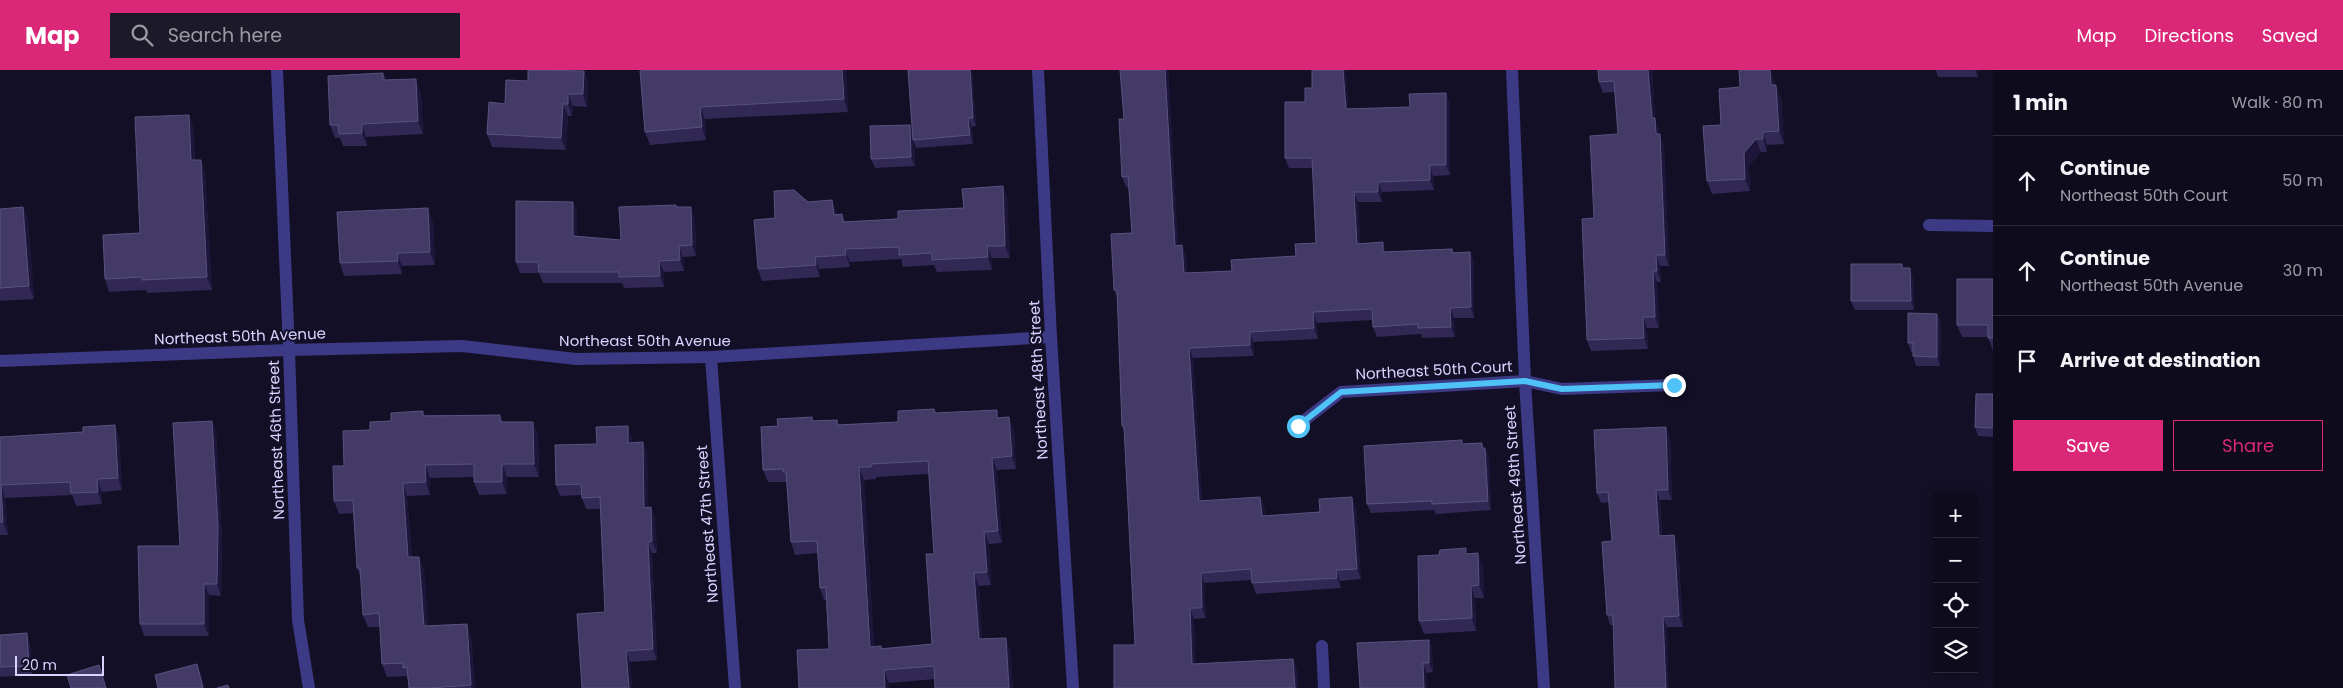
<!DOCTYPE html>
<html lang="en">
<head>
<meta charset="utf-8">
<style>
  body { margin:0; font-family:Poppins,sans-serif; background:#1c1929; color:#f1f3f6 }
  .controls { position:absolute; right:15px; bottom:15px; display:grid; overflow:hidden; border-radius:0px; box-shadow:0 2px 12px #0003 }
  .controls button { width:45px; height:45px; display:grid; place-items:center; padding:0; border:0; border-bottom:1px solid #2e2b3b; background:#0e0b1c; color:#f1f3f6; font:25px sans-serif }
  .scale { position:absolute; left:15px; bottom:12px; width:89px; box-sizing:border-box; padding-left:5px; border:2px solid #d9d4ff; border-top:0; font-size:14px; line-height:18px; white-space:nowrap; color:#d9d4ff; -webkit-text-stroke:4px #130f26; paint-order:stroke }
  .stop { position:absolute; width:15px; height:15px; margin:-11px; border:4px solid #4fc3f7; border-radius:50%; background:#fff }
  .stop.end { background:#4fc3f7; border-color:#fff; box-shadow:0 1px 5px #0008 }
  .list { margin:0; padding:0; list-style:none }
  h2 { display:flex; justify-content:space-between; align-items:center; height:65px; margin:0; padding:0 20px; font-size:21px }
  h2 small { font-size:16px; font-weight:400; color:#9b9ba3 }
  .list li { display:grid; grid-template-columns:32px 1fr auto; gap:15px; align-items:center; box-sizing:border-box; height:90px; padding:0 20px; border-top:1px solid #2e2b3b }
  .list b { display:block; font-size:19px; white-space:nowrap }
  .list p { margin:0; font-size:16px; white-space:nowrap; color:#9b9ba3 }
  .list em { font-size:16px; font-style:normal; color:#9b9ba3 }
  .actions { display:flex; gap:10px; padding:15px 20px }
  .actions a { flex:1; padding:11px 0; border:1px solid #db2777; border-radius:0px; text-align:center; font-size:18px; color:#db2777 }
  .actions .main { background:#db2777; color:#fff }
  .icon { flex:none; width:28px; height:28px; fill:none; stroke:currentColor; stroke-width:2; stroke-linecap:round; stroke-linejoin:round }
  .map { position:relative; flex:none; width:1993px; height:618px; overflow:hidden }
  header { display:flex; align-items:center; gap:30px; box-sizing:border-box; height:70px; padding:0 25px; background:#db2777; color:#fff }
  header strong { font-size:24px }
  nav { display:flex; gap:28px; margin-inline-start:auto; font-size:18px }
  .search { width:350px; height:45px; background:#1c1929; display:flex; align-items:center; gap:12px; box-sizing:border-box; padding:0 18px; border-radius:0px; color:#9b9ba3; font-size:19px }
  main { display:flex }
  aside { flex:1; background:#0e0b1c }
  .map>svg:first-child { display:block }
</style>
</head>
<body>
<header>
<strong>Map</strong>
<div class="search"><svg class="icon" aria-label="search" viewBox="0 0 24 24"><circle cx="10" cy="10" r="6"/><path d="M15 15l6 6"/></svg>Search here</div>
<nav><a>Map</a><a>Directions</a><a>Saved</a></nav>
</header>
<main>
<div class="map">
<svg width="1993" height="618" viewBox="0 0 1993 618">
  <rect width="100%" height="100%" fill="#130f26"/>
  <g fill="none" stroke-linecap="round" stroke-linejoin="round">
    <g stroke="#3d3a85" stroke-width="12">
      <path d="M277 0 289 280 298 550 309 618"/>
      <path d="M1038 0 1051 267 1073 618"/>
      <path d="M1512 0 1525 311 1544 618"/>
      <path d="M1929 155 1993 156"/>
      <path d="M711 287 735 618"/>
      <path d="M0 291 289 280 462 276 576 289 711 287 1051 267"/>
      <path d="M1297 356 1341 322 1525 311 1562 319 1674 315"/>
      <path d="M1322 576 1324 618"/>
    </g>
  </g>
  <g fill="#312854" fill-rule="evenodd">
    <path d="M571 0 584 1 588 13 587 37 573 36 572 46H568L566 80 492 77 487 64 505 34 528 11Z"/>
    <path d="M649 0H846L848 42 705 49 706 70 650 75 645 62Z"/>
    <path d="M908 0H972L976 56 972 57 973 74 916 78 914 72 915 96 875 98 871 89 912 61Z"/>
    <path d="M1120 0H1168L1178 176 1182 175 1186 186 1187 203 1232 201 1296 186 1316 173 1313 98H1289L1285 88 1349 39 1410 37 1446 23 1450 33V105L1433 106 1434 120 1382 122V132H1358L1360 174 1386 182 1452 179 1454 183 1470 182 1474 192V248H1454L1455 267 1422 268 1421 264 1377 267 1373 257V250L1317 253 1318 269 1253 272 1254 286 1193 288 1202 431 1260 427 1264 437 1265 446 1320 442 1356 437 1361 509 1340 511 1341 518 1256 524 1252 513V510L1204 513 1206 548 1194 549 1195 594 1293 589 1297 599 1298 618H1114L1135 575 1124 362 1122 356 1118 229 1114 220 1132 163 1129 117H1126L1122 107 1124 49Z"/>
    <path d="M1652 0 1655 50 1659 59V64L1664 75 1669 196H1660L1661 212H1657L1659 258H1647L1648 279 1591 281 1587 270 1594 148 1618 64 1615 22 1603 23 1599 12Z"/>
    <path d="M1936 0H1978V7H1938Z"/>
    <path d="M383 3 386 10 421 22 423 64 366 67 367 76H343L340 68H335L330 55Z"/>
    <path d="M1774 10 1775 15 1781 28 1784 74 1767 75V82H1761L1749 96 1750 121 1712 124 1707 111 1721 55 1740 17Z"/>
    <path d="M189 45 193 57 195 90H201L205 102 212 220 147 223 146 220 109 222 105 209 140 163Z"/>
    <path d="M1003 116 1007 128 1010 188H992V200L937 202 934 195 903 197 901 189 850 192V197L819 199 820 207 762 211 758 199 775 148 808 132 837 143V144H842L845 152 898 149 964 138Z"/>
    <path d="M573 132 577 143V166L621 170 676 135 677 137 695 148 696 186 683 187 684 201 664 202V217L624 218 622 213H543L539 203H520L516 192Z"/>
    <path d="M23 137 28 150 34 229 0 231V139Z"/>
    <path d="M433 151 435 195 402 196V204L344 206 340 193Z"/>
    <path d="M1902 194 1903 198 1913 207 1914 240H1855L1851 231Z"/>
    <path d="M1993 209V281L1988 267H1962L1957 255Z"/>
    <path d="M1937 244 1941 253 1940 296H1916L1913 286V282H1911L1908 273Z"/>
    <path d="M1993 324V367L1978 366 1975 357Z"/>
    <path d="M934 339 936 343 1000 348 1009 347 1014 360 1016 399 997 400 1002 473 989 474 991 515 979 516 982 569 1010 580 1013 618H935V609L889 613V618H799L829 579 826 530H824L820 518 818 483 795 485 791 472 787 412H768L763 400 778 356 812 347 814 351 837 350 839 355 898 352ZM929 404 934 484 932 574 882 578 881 576 874 577 864 410 876 409V407Z"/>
    <path d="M423 341 424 345H500L503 352 538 365 539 407H507V424L479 425 474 412V407L430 408V425L407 426 412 487H419L424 500 428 556 471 567 475 618H409L408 610 406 606 387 607 382 594 380 557H368L363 545 361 508 357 498 353 443 339 444 334 431 344 396 370 360 391 351Z"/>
    <path d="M212 351 216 363 222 468 221 526 209 525V566H144L140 554 180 476Z"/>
    <path d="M115 355 119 368 122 420 102 422V434L76 436 72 425 5 428 8 465H0V367L83 362Z"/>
    <path d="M1670 367 1672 430H1660L1662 465H1674L1678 475 1683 557H1667L1610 555 1607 545 1612 471 1609 432 1601 433 1597 423Z"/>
    <path d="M632 368V373L643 372 647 384 648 438 651 437 655 449 657 483H652L657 590 630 592 632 618H582L605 542 600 439H586L582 428V425L560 426 556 415 597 374Z"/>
    <path d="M1482 373 1483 378H1485L1489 387 1491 440 1436 444 1434 440 1371 443 1367 434 1464 374Z"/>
    <path d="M1468 484 1483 496 1484 528H1475L1476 561 1424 564 1419 551Z"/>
    <path d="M0 565 30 573 32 605 0 607Z"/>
    <path d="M1429 570 1432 579 1433 602 1427 603V618H1360Z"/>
  </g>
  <g fill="#1d163a">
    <path d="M842 0H846L848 42 844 29Z"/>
    <path d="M970 0H972V1L976 56 973 48Z"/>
    <path d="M1165 0H1168L1179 186 1175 176Z"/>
    <path d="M1343 0H1346L1349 49 1346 39Z"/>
    <path d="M1648 0H1652L1655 50 1659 59 1660 75 1656 64 1652 48Z"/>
    <path d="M1770 0H1771L1774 10 1776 28 1771 15Z"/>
    <path d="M1975 0H1978V7Z"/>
    <path d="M584 1 588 13 587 37 583 24Z"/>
    <path d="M416 9 421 22 423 64 418 51Z"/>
    <path d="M1776 15 1781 28 1784 74 1779 61Z"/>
    <path d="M1446 23 1450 33V105L1446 95Z"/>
    <path d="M568 24 573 36 572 46 568 34Z"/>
    <path d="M563 34 568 46 566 80 561 68Z"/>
    <path d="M700 37 705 49 706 70 702 57Z"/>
    <path d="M189 45 193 57 195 103 191 90Z"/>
    <path d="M968 48 972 57 973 74 970 65Z"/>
    <path d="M362 54 366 67 367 76 362 63Z"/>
    <path d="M910 55 914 64 913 70 914 72 915 96 911 87Z"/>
    <path d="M1763 62 1767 75V82L1763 69Z"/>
    <path d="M1660 64 1664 75 1669 196 1665 185Z"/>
    <path d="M1756 69 1761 82 1749 96 1750 121 1745 109 1744 83Z"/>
    <path d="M201 90 205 102 212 220 207 207Z"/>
    <path d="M1430 95 1433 106 1434 120 1430 110Z"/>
    <path d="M1378 112 1382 122V132L1378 122Z"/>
    <path d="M1003 116 1007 128 1010 188 1005 176Z"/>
    <path d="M1354 122 1358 132 1361 184 1357 174Z"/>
    <path d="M832 130 837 143 838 157 834 145Z"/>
    <path d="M573 132 577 143V177L573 166Z"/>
    <path d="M23 137 28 150 34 229 29 216Z"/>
    <path d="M691 137 695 148 696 186 692 175Z"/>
    <path d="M428 138 433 151 435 195 430 182Z"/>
    <path d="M1383 172 1386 182H1383Z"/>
    <path d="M1182 175 1186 186 1188 213 1184 203Z"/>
    <path d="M679 176 683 187 684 201 680 190Z"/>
    <path d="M987 176 992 188V200L988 187Z"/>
    <path d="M845 179 850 192V197L846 185Z"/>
    <path d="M1470 182 1474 192V248L1471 237Z"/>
    <path d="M397 183 402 196V204L398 191Z"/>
    <path d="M1656 185 1660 196 1661 212 1657 201Z"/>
    <path d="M815 187 819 199 820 207 816 195Z"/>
    <path d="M659 191 664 202V217L660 206Z"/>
    <path d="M1910 198 1913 207 1914 240 1911 231Z"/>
    <path d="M1653 201 1657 212 1659 258 1655 247Z"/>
    <path d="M1450 238 1454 248 1455 267 1451 257Z"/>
    <path d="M1313 242 1317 253 1318 269 1314 258Z"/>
    <path d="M1937 244 1941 253 1940 296 1937 287Z"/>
    <path d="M1643 247 1647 258 1648 279 1644 268Z"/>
    <path d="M1250 262 1253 272 1254 286 1250 275Z"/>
    <path d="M1189 278 1193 288 1203 441 1199 431Z"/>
    <path d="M1009 347 1014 360 1016 399 1012 386Z"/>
    <path d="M212 351 216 363 222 468 221 526 217 514Z"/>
    <path d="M533 352 538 365 539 407 534 394Z"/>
    <path d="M115 355 119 368 122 420 118 408Z"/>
    <path d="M628 356 632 368V384L628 373Z"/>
    <path d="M1666 357 1670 367 1672 430 1668 420Z"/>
    <path d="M643 372 647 384 649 449 644 438Z"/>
    <path d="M1485 378 1489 387 1491 440 1488 431Z"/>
    <path d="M992 388 997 400 1002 473 998 461Z"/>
    <path d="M502 394 507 407V424L502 412Z"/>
    <path d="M425 395 430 408V425L426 412Z"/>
    <path d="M859 397 864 410 875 589 870 577Z"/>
    <path d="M97 409 102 422V434L98 422Z"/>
    <path d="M403 413 407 426 413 500 408 487Z"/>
    <path d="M1 415 5 428 8 465 3 452Z"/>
    <path d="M1656 420 1660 430 1662 476 1659 466Z"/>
    <path d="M1260 427 1264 437 1265 457 1262 446Z"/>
    <path d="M1352 427 1356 437 1361 509 1357 499Z"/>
    <path d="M651 437 655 449 657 483 652 471Z"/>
    <path d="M984 462 989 474 991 515 987 502Z"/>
    <path d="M1674 465 1678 475 1683 557 1679 546Z"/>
    <path d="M648 472 652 483 657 590 653 579Z"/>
    <path d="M1478 483 1483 496 1484 528 1479 515Z"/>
    <path d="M419 487 424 500 429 569 424 556Z"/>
    <path d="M1336 500 1340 511 1341 518 1337 508Z"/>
    <path d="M974 503 979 516 983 582 979 569Z"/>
    <path d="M1201 503 1204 513 1206 548 1202 538Z"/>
    <path d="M204 514 209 525V566L204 554Z"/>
    <path d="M1471 516 1475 528 1476 561 1472 548Z"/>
    <path d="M1190 538 1194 549 1196 604 1192 594Z"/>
    <path d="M1663 547 1667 557 1669 618H1666Z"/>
    <path d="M467 554 471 567 475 618H472L471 615Z"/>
    <path d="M27 563 30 573 32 605 29 596Z"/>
    <path d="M1006 568 1010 580 1013 618H1009Z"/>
    <path d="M1429 570 1432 579 1433 602 1429 593Z"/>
    <path d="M626 581 630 592 632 618H629Z"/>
    <path d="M1293 589 1297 599 1298 618H1295Z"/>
    <path d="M1423 593 1427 603V618H1424Z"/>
    <path d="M197 594 202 607 205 618H203Z"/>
    <path d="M884 600 889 613V618H885Z"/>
  </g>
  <g fill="#433a66" stroke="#5a527e" fill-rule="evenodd">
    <path d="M528 0 584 1 583 24H568V34H563L561 68 487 64 489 32 505 34 506 10 528 11Z"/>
    <path d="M649 0H842L844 29 700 37 702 57 645 62 640 1Z"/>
    <path d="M908 0H970L973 48H968L970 65 913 70Z"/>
    <path d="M1120 0H1165L1175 176 1182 175 1184 203 1232 201 1231 190 1296 186 1295 174 1316 173 1312 88H1285V32H1305V18H1312V0H1343L1346 39 1410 37 1409 24 1446 23V95H1430V110L1378 112V122H1354L1357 174 1383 172V182L1452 179V183L1470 182 1471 237 1450 238 1451 257 1418 258V254L1373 257 1372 239 1313 242 1314 258 1250 262V275L1189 278 1199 431 1260 427 1262 446 1320 442 1319 429 1352 427 1357 499 1336 500 1337 508 1252 513 1251 499 1201 503 1202 538H1190L1192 594 1293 589 1295 618H1114V575H1135L1124 356H1122L1117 220H1114L1111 164 1132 163 1128 106 1122 107 1119 49H1124Z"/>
    <path d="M1598 0H1648L1652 48H1655L1656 64H1660L1665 185H1656L1657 201H1653L1655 247H1643L1644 268 1587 270 1582 149 1594 148 1590 66 1618 64 1614 11 1599 12Z"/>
    <path d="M1739 0H1770L1771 15H1776L1779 61 1763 62V69H1756L1744 83 1745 109 1707 111 1703 56 1721 55 1719 19 1740 17Z"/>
    <path d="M383 3V10L416 9 418 51 362 54V63L339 64 338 55H330L328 6Z"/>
    <path d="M189 45 191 90H201L207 207 142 210V207L105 209 103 165 140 163 135 47Z"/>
    <path d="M910 55 911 87 871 89 870 56Z"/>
    <path d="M1003 116 1005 176H987L988 187 932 190V183L899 185V177L845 179 846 185 815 187 816 195 758 199 754 150 775 148 774 121 794 120 808 132 832 130 834 145 842 144 843 152 898 149V141L964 138 962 119Z"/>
    <path d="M516 131 573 132V166L621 170 619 137 676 135V137H691L692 175 679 176 680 190 659 191 660 206 619 207V202H539L538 192H516Z"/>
    <path d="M23 137 29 216 0 218V139Z"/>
    <path d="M428 138 430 182 397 183 398 191 340 193 337 142Z"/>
    <path d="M1851 194H1902V198H1910L1911 231H1851Z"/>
    <path d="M1957 209H1993V268H1988V255H1957Z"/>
    <path d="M1908 243 1937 244V287L1913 286V273H1908Z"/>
    <path d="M1976 324H1993V358L1975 357Z"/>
    <path d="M934 339 935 343 997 340V348L1009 347 1012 386 992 388 998 461 984 462 987 502 974 503 979 569 1006 568 1009 618H935L934 596 884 600 885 618H799L797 580 829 579 826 517 820 518 817 471 791 472 786 402H783V399L763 400 761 357 778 356 777 349 812 347V351L837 350V355L898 352V341ZM928 391 934 484H926L932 574 881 579V576L870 577 859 397H871V394Z"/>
    <path d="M423 341V346L500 345V352H533L534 394H502V412H474V394L425 395 426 412 403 413 408 487H419L424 556 467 554 471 615 429 618H409L407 597 403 598V593L382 594 379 543 363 545 360 498H357L353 430 334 431 333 396H344L343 361 370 360V352L391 351V343Z"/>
    <path d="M212 351 218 456 217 514H204V554H140L138 476H180L173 353Z"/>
    <path d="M115 355 118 408 97 409 98 422 71 423 70 412 1 415 3 452H0V367L83 362V357Z"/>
    <path d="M628 356V373L643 372 644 438 651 437 652 471 648 472 653 579 626 581 629 618H582L577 544 605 542 600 427 582 428 581 414 556 415 555 375 597 374 596 357Z"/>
    <path d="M1666 357 1668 420H1656L1659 466 1674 465 1679 546 1663 547 1666 618H1615L1613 545H1607L1602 472 1612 471 1608 422 1597 423 1594 360Z"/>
    <path d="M1462 370V374L1482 373V378H1485L1488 431 1432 434V431L1367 434 1364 376Z"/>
    <path d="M1466 478V484L1478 483 1479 515 1471 516 1472 548 1419 551 1418 486 1439 485 1440 480Z"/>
    <path d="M27 563 29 596 0 597V565Z"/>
    <path d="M1429 570V593H1423L1424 618H1360L1357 573Z"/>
    <path d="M197 594 203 618H158L155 605Z"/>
    <path d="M99 595 106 618H71L67 605Z"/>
    <path d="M228 615 229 618H217Z"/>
  </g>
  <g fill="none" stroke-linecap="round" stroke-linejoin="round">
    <path stroke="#4fc3f7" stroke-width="6" d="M1298 356 1341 322 1525 311 1562 319 1674 315"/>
  </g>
  <g text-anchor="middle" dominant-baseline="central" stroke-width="4" stroke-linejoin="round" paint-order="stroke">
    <g font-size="15" fill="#d9d4ff" stroke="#130f26">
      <text transform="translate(240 266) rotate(-2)">Northeast 50th Avenue</text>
      <text x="645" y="270">Northeast 50th Avenue</text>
      <text transform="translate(1434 300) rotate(-3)">Northeast 50th Court</text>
      <text transform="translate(1038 310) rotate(-93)">Northeast 48th Street</text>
      <text transform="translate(276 370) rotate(-92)">Northeast 46th Street</text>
      <text transform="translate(1515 415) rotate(-94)">Northeast 49th Street</text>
      <text transform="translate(707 454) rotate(-94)">Northeast 47th Street</text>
    </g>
  </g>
</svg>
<div class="controls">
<button>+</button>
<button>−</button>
<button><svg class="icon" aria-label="locate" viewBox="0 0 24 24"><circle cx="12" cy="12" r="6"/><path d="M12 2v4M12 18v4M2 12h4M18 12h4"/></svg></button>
<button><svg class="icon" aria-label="layers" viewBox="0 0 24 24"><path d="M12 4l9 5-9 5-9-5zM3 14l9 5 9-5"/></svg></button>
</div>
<div class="scale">20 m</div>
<div class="stop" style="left:1298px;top:356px"></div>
<div class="stop end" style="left:1674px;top:315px"></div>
</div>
<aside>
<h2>1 min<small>Walk · 80 m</small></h2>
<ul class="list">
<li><svg class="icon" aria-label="ahead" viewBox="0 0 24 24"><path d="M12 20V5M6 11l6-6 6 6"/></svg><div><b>Continue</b><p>Northeast 50th Court</p></div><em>50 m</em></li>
<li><svg class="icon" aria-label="ahead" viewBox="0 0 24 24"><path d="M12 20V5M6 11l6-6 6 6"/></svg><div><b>Continue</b><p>Northeast 50th Avenue</p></div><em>30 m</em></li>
<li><svg class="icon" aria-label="arrive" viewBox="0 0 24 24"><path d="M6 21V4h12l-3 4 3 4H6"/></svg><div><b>Arrive at destination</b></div></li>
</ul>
<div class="actions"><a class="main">Save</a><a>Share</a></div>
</aside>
</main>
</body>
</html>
